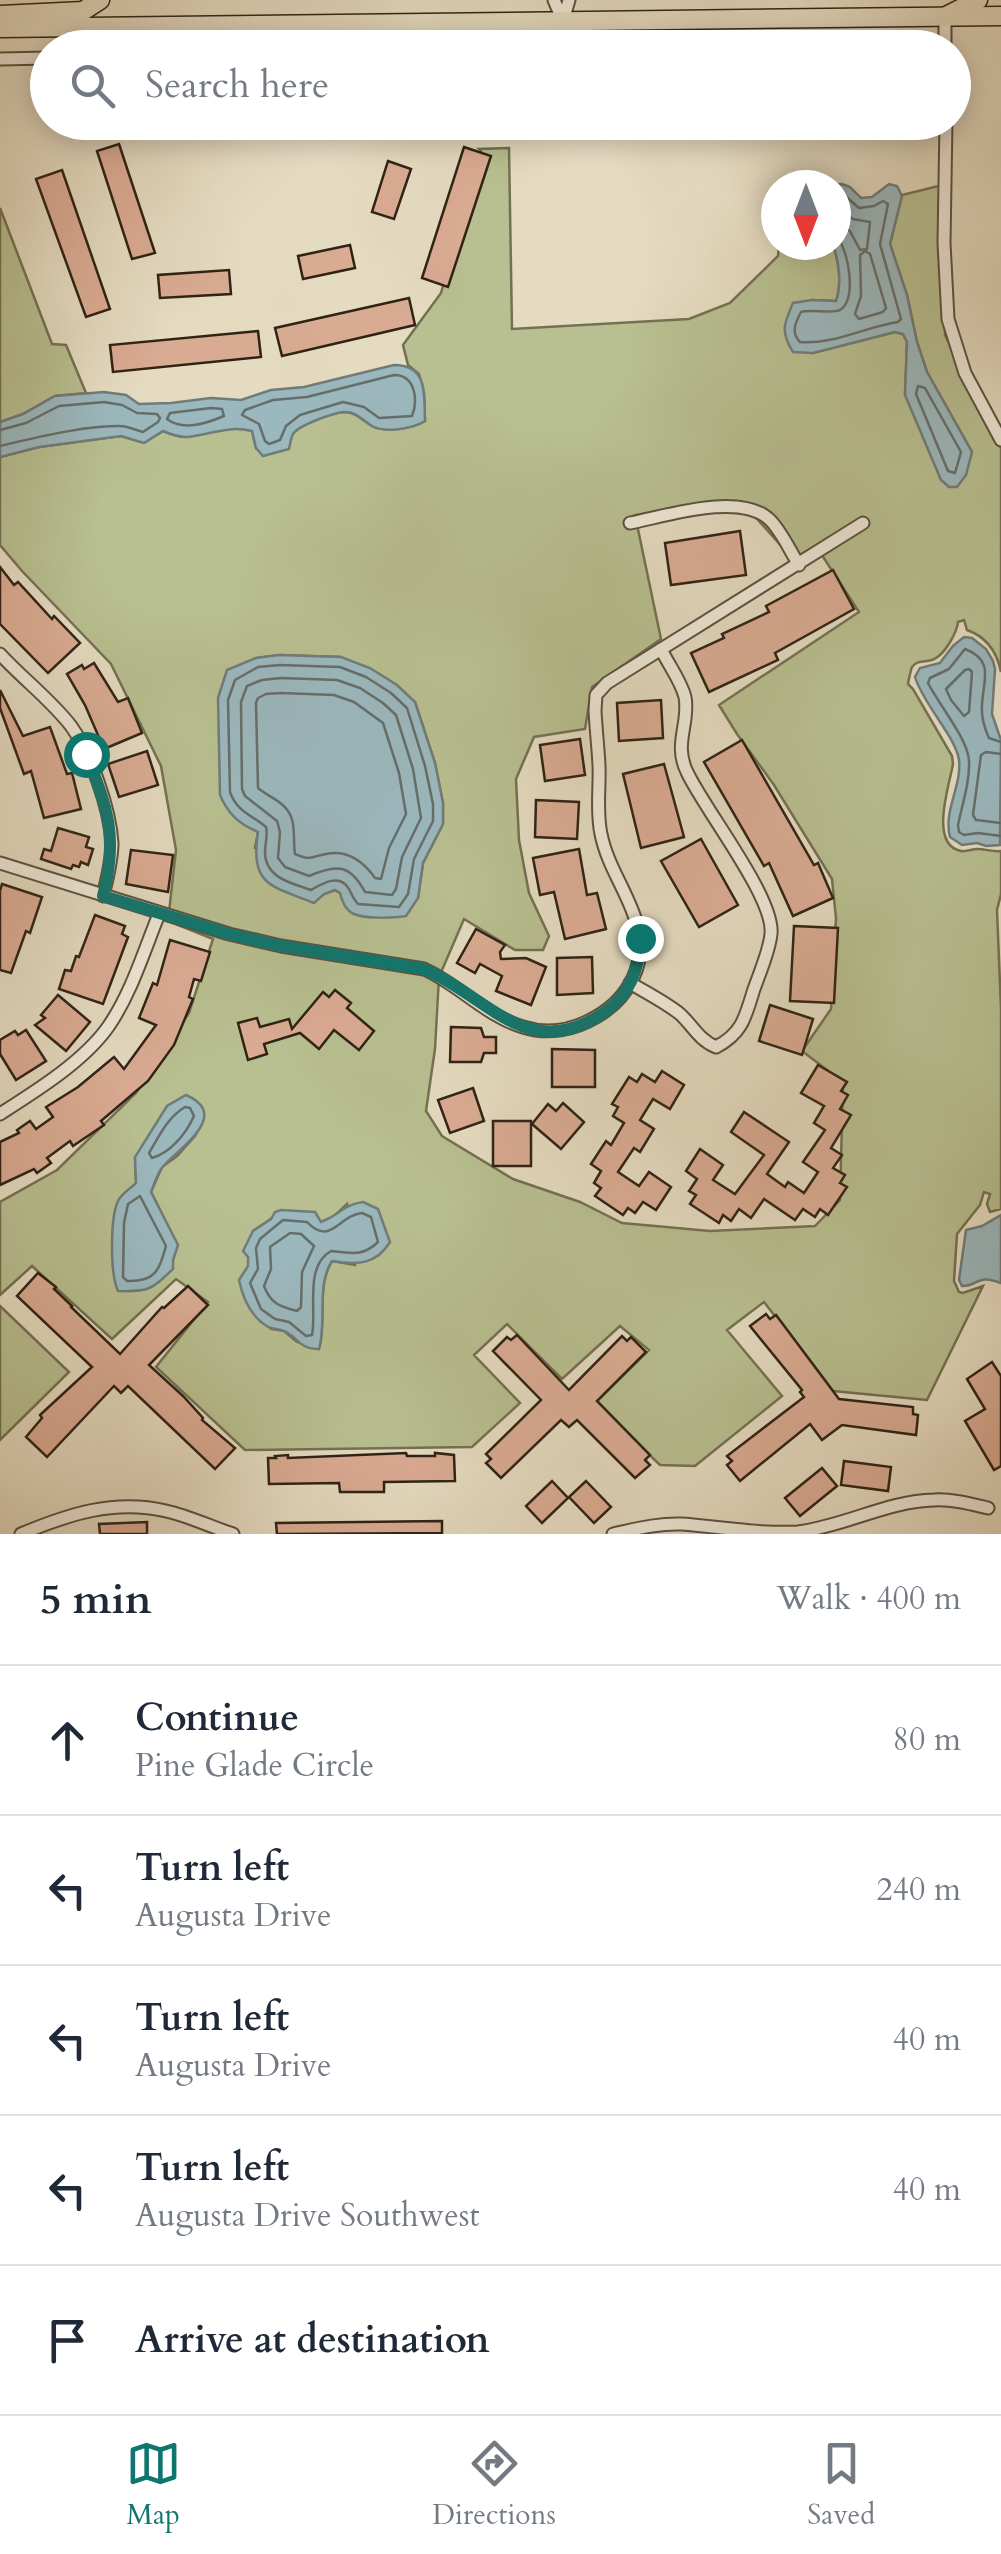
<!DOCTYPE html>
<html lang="en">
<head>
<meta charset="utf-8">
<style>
  body { margin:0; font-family:Cardo,serif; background:#f6f6f7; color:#1f2937 }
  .compass { position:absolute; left:761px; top:170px; width:90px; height:90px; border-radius:50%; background:#fff; box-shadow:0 5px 25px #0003; rotate:180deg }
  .stop { position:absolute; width:30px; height:30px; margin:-22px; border:8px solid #0f766e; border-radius:50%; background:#fff }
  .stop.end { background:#0f766e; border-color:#fff; box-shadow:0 2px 10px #0008 }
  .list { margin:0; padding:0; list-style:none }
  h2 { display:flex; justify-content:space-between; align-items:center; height:130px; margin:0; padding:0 40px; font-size:42px }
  h2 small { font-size:32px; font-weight:400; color:#747a83 }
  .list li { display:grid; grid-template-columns:65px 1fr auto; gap:30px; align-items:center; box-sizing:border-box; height:150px; padding:0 40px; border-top:2px solid #e0e1e3 }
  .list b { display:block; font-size:38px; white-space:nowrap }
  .list p { margin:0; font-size:32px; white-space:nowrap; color:#747a83 }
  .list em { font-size:32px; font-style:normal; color:#747a83 }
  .icon { flex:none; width:55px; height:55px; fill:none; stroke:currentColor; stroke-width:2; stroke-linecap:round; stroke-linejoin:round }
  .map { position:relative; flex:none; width:1001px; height:1534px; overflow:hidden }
  .search { position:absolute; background:#fff; box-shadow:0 5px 25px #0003; left:30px; right:30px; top:30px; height:110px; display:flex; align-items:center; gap:25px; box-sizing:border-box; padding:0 35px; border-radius:55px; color:#747a83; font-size:38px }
  .sheet { height:880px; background:#fff }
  nav { display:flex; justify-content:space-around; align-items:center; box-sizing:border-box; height:140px; border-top:2px solid #e0e1e3; background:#fff; font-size:28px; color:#747a83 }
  nav a { display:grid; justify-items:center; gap:5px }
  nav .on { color:#0f766e }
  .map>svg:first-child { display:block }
</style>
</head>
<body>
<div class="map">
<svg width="1001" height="1534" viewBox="0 0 1001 1534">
  <rect width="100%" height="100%" fill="#e5dbc1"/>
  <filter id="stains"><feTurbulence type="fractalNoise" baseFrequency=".002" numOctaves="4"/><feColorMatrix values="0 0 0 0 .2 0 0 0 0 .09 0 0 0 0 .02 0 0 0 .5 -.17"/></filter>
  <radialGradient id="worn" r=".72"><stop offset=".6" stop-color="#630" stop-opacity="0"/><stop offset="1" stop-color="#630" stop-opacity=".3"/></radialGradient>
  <g fill="#b8bf90" stroke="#747152" stroke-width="2.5" fill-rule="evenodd">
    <path d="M509 148 512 329 689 319 730 303 778 256 779 245H833C839 261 842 285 836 301L812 300 813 353 895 332 903 334 907 342 905 395 972 452 927 372 917 342 907 295 890 244 902 195 946 184 945 335 1001 448V672C997 652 987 637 967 630L964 620 958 622C957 632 946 652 936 658 928 664 919 658 912 667 911 669 908 683 908 684L913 689 952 756 953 764C949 786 929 845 961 851 967 852 972 849 977 849 986 849 992 852 1001 851V894L997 910 1001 1009V1209L990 1212 987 1204 990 1194 984 1192 980 1205 957 1234 954 1281 959 1292 963 1293 983 1286 927 1400 833 1391 764 1302 727 1330 782 1396 695 1466 660 1465 595 1403 649 1350 620 1326 562 1379 507 1324 474 1355 520 1403 472 1447 245 1450 156 1367 208 1302 176 1279 112 1339 32 1266 0 1295V1202L57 1170 136 1093 189 1013 213 939 168 921 176 850 161 766 111 664 22 571 0 545V457L39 447 121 436 144 443 163 431C170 434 179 437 187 437 212 434 225 424 252 431L256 448C278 438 322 413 344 412 356 412 362 420 372 426 385 433 412 429 425 421L424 394 419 374 408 365 403 345 441 293 481 151 479 149ZM741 501 793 559 816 546 859 612 719 705 737 734 774 785 832 879 836 918 831 1009 802 1051 843 1082 840 1200 815 1226 710 1231 622 1223 580 1202 513 1179 442 1136 426 1111 435 1049 439 977 464 919 515 950H543L549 936 529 893 519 840 516 779 534 737 585 729 592 687 661 639 635 515ZM280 655 341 657 415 702 435 763 443 803V824L423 863 418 898 340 893 335 890 324 894 255 848 258 832 256 658ZM203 1120 195 1136 177 1156 162 1167 151 1192 177 1244 173 1260 113 1264 136 1183 135 1158ZM347 1204 355 1265 332 1261C316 1286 327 1321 319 1349L297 1342 284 1331 271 1329 249 1266 253 1231 271 1219 321 1222 333 1217Z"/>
    <path d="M0 208 52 344 66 345 86 393 55 396 23 414 0 422Z"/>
    <path d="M0 1306 69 1372 0 1440Z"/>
  </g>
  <g fill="#9bb8be" stroke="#707c7a" stroke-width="2.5">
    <path d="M842 184 850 187 861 198 872 197 889 184 897 186 902 196 890 244 907 295 917 342 927 372 972 452 966 475 957 487H949L941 480 905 395 907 342 903 334 895 332 813 353 793 352C780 331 784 324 793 303L812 300 836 301C842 285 839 261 833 245H836V185H829Z"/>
    <path d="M394 365C428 365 424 394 425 421 412 429 385 433 372 426 362 420 356 411 344 412 333 413 299 425 293 434 291 438 290 444 289 449L263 456 256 448 252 431C228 425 210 435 187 437 179 437 170 434 163 431L144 443 121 436 39 447 0 457V422L23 414 55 396 104 392 126 395 139 404 171 403 211 398 241 400 271 390 304 387Z"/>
    <path d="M964 637 972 638 986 649 993 661 995 669 992 714 1001 740 1000 845 986 846 977 843 962 845 950 837C943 811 962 786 959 760 956 737 923 704 915 677L920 668 940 663 953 646Z"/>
    <path d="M279 655 341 657 370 668 397 685 415 702 435 763 443 803V824L423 863 418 898 406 916C394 918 365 919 354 914 346 911 342 901 340 893L335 890 324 894 314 903C272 886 249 886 258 832 239 824 228 814 220 795L218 698 227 670 256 658Z"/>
    <path d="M186 1095C234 1116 174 1151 161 1169 157 1175 154 1185 151 1192L178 1245 173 1260V1269C151 1290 149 1292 118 1291 110 1274 110 1218 118 1201 121 1194 131 1188 136 1183L135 1157 167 1106Z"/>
    <path d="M363 1202 378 1209 390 1242C376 1265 357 1265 332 1261 316 1285 327 1322 319 1349 299 1349 299 1338 284 1331 279 1329 273 1329 268 1327 251 1317 243 1299 239 1280L248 1266V1257L243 1251 253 1231 271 1219 275 1212 281 1210 315 1212 321 1222C340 1215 342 1205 363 1202Z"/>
    <path d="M1001 1215V1283C976 1273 978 1287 962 1286L959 1280 966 1230 982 1226Z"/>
  </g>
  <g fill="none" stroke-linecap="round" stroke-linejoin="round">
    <g stroke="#656e6a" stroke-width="2.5">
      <path d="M836 194 844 195 859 208 874 206 883 201 888 204 880 244 901 319 898 322C865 327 833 345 800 342 791 333 795 323 801 312 812 309 832 314 840 310 858 300 848 247 836 236"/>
      <path d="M836 207 853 219 870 222 867 249 860 250 850 231 836 223"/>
      <path d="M865 251 870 254 886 308 883 312 859 319 855 314 861 296 860 255Z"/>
      <path d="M394 375C416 375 418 401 412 416L379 418 364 407 343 402 300 415 286 426 280 440 269 444 265 441 259 424 242 415 245 410 273 400 307 397Z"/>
      <path d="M918 386 925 388 961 452 955 473 948 471 916 394Z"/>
      <path d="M211 408 222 409 224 416C205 424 183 431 167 419L170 413Z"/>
      <path d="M0 430 26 423 59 406 104 402 122 405 137 413 157 414 160 418 158 422 143 432C136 430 127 426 120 426 87 425 33 438 0 446"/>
      <path d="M280 665 340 667 366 677 391 693 407 708 425 766 433 804V821L414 859 408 894 399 907 358 904C354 900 352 895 349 889 340 873 323 883 311 890 291 883 265 878 265 852 265 843 268 836 266 827 252 815 237 812 230 792L228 700 235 680 258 667Z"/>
      <path d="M969 669 972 672 969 712 964 716 951 700 946 689 965 670Z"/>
      <path d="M281 678 337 680 360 688 383 703 396 715 413 769 421 818 402 857 396 889 392 895 365 892C350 864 337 864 309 876L285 867 278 858 280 832 277 821 245 796 242 789 241 702 247 686 262 680Z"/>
      <path d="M281 693 334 695 354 702 383 723 399 773 406 814 389 848 381 879 375 878C364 862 347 849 326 854 310 857 311 861 295 854 292 835 299 816 279 802 271 796 265 794 258 788L256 703 258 698 266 694Z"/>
      <path d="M1001 742 989 738C984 727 981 717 982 705 983 681 995 660 965 649L949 669 930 678 928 683C939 705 968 739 969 761 970 782 962 805 958 825L959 832 964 835 978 833 1001 836"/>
      <path d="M1001 754 986 752 981 755 973 815 976 820 1001 823"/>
      <path d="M185 1107 190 1108 194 1116C186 1134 170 1153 152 1158L149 1153C159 1136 168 1117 185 1107Z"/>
      <path d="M140 1196 166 1246C159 1270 156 1282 127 1281L123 1277 124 1223 128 1204Z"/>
      <path d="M362 1213 371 1217 378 1242C363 1257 350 1253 331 1251 304 1266 317 1310 312 1335L306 1336 289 1322 275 1319 261 1309 250 1283 258 1269 256 1248 260 1239 283 1220 307 1222C331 1247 339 1215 362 1213Z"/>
      <path d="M290 1233 301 1234 314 1246 302 1272 301 1307 297 1311C279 1306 271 1304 264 1286L271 1269 270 1247Z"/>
    </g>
  </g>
  <g fill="#daab93" stroke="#2f2315" stroke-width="2.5">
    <path d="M119 144 155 253 132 259 97 151Z"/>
    <path d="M464 147 491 156 448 287 422 278Z"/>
    <path d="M388 161 411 169 394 219 372 212Z"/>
    <path d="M62 170 110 309 86 317 36 179Z"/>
    <path d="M350 245 355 268 303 279 298 256Z"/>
    <path d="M229 270 231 294 160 298 158 275Z"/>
    <path d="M409 298 415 325 282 356 275 328Z"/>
    <path d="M258 331 261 357 113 372 110 345Z"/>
    <path d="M740 531 746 575 671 585 665 543Z"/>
    <path d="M0 567 14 585 18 582 52 619 54 616 80 643 48 673 0 624Z"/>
    <path d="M833 570 854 609 775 653 778 660 709 692 691 653 724 638 722 634 769 612 766 606Z"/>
    <path d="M94 663 118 702 128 698 142 733 104 749 85 705 67 674 82 665 84 669Z"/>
    <path d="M0 690 23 736 50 727 67 774 72 773 81 809 44 818 31 771 24 774 0 708Z"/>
    <path d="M661 700 663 738 619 741 617 703Z"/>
    <path d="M580 739 585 775 545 781 540 745Z"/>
    <path d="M742 740 814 865 818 863 833 898 793 916 769 863 764 866 704 762Z"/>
    <path d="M147 751 158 785 119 797 108 764Z"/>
    <path d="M664 764 684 837 641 848 623 774Z"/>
    <path d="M536 800 579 802 577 839 535 837Z"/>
    <path d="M58 828 89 837 86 847 93 849 88 865 81 862 79 867 73 865 71 869 41 859 44 849 51 851Z"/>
    <path d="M701 839 738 905 699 927 661 861Z"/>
    <path d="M579 849 587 895 597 893 606 929 565 939 554 892 540 895 533 858Z"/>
    <path d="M131 850 173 855 168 892 126 884Z"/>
    <path d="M2 884 42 897 30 933 26 931 11 973 0 970V891Z"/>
    <path d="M95 915 125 926 122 934 128 937 103 1004 59 989 65 970 71 971 76 956 79 957Z"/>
    <path d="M794 926 838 928 834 1003 790 1001Z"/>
    <path d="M476 929 505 945 500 952 501 959 526 958 546 967 531 1005 496 991 502 976 480 964 475 973 457 963Z"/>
    <path d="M170 940 210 952 201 981 194 979 189 997 193 999 174 1045 148 1081 101 1121 104 1125 73 1146 70 1141 47 1158 51 1163 37 1173 34 1169 0 1185V1142L19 1133 17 1130 30 1121 36 1129 53 1117 46 1107 78 1087 114 1057 124 1069 156 1025 139 1018 153 983 157 985Z"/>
    <path d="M592 957 593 993 557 995V958Z"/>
    <path d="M335 990 351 1003 347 1008 374 1031 359 1050 334 1030 319 1049 300 1033 264 1044 267 1054 248 1060 238 1023 257 1018 260 1027 289 1019 292 1029 323 992 329 997Z"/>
    <path d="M58 995 90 1022 66 1051 35 1025 45 1018 41 1015Z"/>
    <path d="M770 1005 813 1019 802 1055 759 1041Z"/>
    <path d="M451 1027 481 1028 484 1037H496V1053H484L481 1062H450Z"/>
    <path d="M26 1030 46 1061 16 1080 0 1054V1040L15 1031 18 1035Z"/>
    <path d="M552 1049 595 1050V1087H552Z"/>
    <path d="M818 1065 847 1082 841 1091 848 1095 840 1109 851 1115 831 1148 842 1155 833 1168 845 1175 840 1183 847 1187 828 1215 820 1209 815 1217 803 1209 795 1220 764 1199 751 1218 739 1209 731 1221 723 1215 719 1223 690 1204 696 1195 689 1191 697 1179 686 1171 700 1149 723 1165 713 1180 735 1194 764 1155 731 1132 744 1112 789 1142 767 1174 785 1187 788 1182 804 1193 818 1172 803 1162 825 1130 814 1123 824 1106 801 1093Z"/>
    <path d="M662 1071 684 1085 670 1109 653 1099 640 1120 654 1129 640 1152 634 1148 618 1172 639 1186 649 1172 671 1187 656 1210 643 1202 635 1213 628 1208 623 1215 595 1196 601 1188 594 1183 601 1171 591 1164 606 1141 611 1145 624 1123 613 1116 618 1107 612 1104 629 1077 637 1082 642 1074 655 1082Z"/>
    <path d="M473 1088 484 1121 450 1133 438 1100Z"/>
    <path d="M563 1103 584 1122 561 1149 532 1124 548 1104 556 1111Z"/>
    <rect x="493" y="1121" width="38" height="45"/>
    <path d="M38 1273 56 1287 54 1289 72 1306 71 1307 120 1354 162 1307 164 1308 188 1286 208 1305 149 1365 183 1396 203 1418 202 1420 235 1448 215 1469 128 1386 121 1393 114 1386 47 1457 26 1437 42 1418 40 1415 92 1367 17 1296Z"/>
    <path d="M766 1314 770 1319 776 1315 839 1399 913 1407V1414L918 1415 916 1435 842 1425 822 1440 810 1424 740 1481 727 1465 732 1461 727 1456 804 1397 800 1392 802 1390 750 1326Z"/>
    <path d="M517 1335 569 1390 622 1336 627 1341 631 1337 646 1352 597 1401 650 1455 645 1460 650 1465 635 1478 577 1420 569 1427 561 1420 501 1478 486 1463 491 1459 486 1454 541 1400 493 1351 507 1337 511 1340Z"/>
    <path d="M992 1362 1001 1376V1466L994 1470 965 1421 985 1409 967 1379Z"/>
    <path d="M406 1453 407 1456H435V1453L454 1455 455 1481 384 1482V1492H340L339 1483 269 1484 268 1458H276L275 1456 288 1455V1458Z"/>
    <path d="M844 1461 891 1467 888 1491 841 1485Z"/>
    <path d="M822 1468 837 1486 800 1516 785 1498Z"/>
    <path d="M552 1481 568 1498 542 1523 526 1506Z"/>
    <path d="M586 1481 611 1507 594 1523 569 1497Z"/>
    <path d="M442 1521V1533L277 1534 276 1523Z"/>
    <path d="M147 1522V1534H100L99 1524Z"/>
  </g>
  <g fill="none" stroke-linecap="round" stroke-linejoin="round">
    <g stroke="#5c5140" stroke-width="15">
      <g id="minor">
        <path d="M554 0 563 21"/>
        <path d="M945 16V48"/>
        <path d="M561 48 563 21 569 0"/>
        <path d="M0 59 48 58"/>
        <path d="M946 122 944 243 948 319 965 373 1001 440"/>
        <path d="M630 523C666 516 739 492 769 519 781 530 790 551 799 565"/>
        <path d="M0 654C23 679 51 700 71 726 91 754 110 809 112 843 112 861 107 879 103 896"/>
        <path d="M0 863 229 934 281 946 424 969C458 984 486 1016 523 1027 548 1035 574 1030 596 1017 612 1008 625 995 633 978 658 924 611 885 601 834 596 811 600 788 599 765 598 747 596 729 595 711L596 695 607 683 863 523"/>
        <path d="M630 983C647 993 665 1002 680 1014 693 1026 699 1040 716 1047 741 1034 745 1019 753 992 759 974 769 953 771 934 775 898 704 809 687 772 673 744 690 723 685 697 681 681 668 664 661 649"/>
        <path d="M0 1114C36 1091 83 1062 108 1027 131 994 144 951 159 914"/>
        <path d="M21 1534C69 1514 114 1499 166 1511 189 1516 211 1527 233 1534"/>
        <path d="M613 1534C636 1529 659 1523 682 1524 722 1527 759 1534 798 1532 845 1526 888 1501 934 1500 953 1499 971 1504 988 1508"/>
      </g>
    </g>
    <g stroke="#2f2315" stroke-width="21">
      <g id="primary">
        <path d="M0 15 83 11 100 0"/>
        <path d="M948 15 978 0"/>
        <path d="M0 28 1001 16"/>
      </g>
    </g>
    <use href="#minor" stroke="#eee8d7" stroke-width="11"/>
    <use href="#primary" stroke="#e5dbc1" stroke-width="18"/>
  </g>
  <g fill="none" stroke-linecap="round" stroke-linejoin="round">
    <path stroke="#0f766e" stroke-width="12" d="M86 754C108 808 118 838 103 896L229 934 281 946 424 969C488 996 528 1065 605 1012 630 994 640 967 640 938"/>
  </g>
  <rect width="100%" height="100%" filter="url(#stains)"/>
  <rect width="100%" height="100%" fill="url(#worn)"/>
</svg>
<svg class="compass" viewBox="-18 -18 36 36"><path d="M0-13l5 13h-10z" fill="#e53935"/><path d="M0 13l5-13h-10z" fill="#747a83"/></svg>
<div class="stop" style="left:86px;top:754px"></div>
<div class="stop end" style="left:640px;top:938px"></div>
<div class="search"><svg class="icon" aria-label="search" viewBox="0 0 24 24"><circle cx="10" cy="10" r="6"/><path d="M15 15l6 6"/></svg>Search here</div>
</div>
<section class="sheet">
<h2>5 min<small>Walk · 400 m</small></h2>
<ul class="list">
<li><svg class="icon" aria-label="ahead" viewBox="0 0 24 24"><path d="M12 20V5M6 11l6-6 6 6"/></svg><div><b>Continue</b><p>Pine Glade Circle</p></div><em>80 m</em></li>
<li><svg class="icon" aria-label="left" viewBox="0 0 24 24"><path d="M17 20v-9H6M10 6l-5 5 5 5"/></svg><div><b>Turn left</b><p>Augusta Drive</p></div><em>240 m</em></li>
<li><svg class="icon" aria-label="left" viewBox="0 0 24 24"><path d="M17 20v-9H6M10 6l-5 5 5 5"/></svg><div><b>Turn left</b><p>Augusta Drive</p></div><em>40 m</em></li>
<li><svg class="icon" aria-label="left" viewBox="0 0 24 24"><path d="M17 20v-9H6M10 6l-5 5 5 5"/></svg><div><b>Turn left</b><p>Augusta Drive Southwest</p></div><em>40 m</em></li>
<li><svg class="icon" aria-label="arrive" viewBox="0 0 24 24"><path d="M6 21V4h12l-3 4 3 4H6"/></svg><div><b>Arrive at destination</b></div></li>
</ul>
</section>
<nav>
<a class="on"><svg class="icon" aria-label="map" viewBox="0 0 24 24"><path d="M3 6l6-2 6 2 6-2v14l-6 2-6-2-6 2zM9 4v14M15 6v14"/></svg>Map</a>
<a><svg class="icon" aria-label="directions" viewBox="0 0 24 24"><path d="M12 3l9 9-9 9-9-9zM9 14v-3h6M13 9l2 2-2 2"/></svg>Directions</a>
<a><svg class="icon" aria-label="saved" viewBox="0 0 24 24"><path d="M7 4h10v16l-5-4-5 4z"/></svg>Saved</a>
</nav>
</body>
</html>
